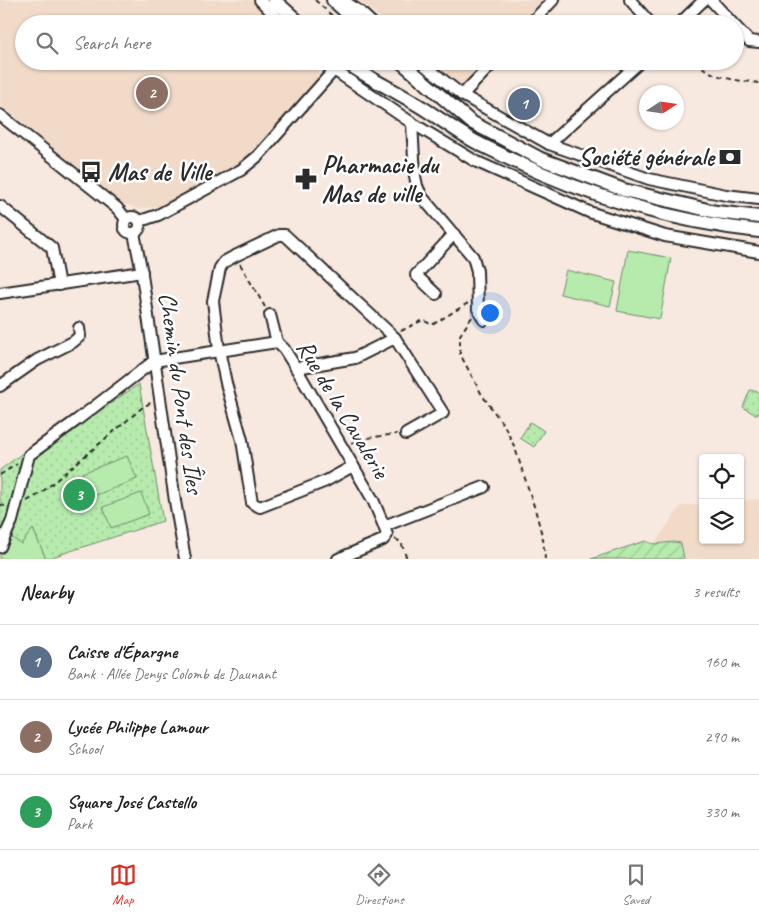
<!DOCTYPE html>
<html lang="en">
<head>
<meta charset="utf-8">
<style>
  body { margin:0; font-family:Caveat,sans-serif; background:#f2f2f2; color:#222 }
  .controls { position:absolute; right:15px; bottom:15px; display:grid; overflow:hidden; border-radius:5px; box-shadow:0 1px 4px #0004 }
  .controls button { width:45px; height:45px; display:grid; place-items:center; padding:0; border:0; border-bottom:1px solid #e0e0e0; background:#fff; color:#222; font:25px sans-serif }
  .compass { position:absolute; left:639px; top:85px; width:45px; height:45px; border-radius:50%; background:#fff; box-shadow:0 1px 4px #0004; rotate:78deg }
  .you { position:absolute; left:489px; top:312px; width:18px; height:18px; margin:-12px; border:4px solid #fff; border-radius:50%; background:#1a73e8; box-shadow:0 0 0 8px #1a73e833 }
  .badge { display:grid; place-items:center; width:32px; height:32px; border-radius:50%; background:#d93025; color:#fff; font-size:16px; font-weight:700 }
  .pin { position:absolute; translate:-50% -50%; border:2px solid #fff; box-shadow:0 1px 5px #0006 }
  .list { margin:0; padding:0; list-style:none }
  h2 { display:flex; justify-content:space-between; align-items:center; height:65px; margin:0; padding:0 20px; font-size:21px }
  h2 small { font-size:16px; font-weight:400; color:#767676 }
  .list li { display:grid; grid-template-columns:32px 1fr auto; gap:15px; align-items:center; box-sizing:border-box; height:75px; padding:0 20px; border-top:1px solid #e0e0e0 }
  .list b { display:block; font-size:19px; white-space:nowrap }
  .list p { margin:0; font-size:16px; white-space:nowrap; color:#767676 }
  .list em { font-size:16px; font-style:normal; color:#767676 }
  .icon { flex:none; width:28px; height:28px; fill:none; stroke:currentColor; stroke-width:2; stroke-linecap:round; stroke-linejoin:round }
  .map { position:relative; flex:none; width:759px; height:559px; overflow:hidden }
  .search { position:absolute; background:#fff; box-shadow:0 1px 4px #0004; left:15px; right:15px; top:15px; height:55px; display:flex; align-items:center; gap:12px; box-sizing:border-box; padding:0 18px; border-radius:28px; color:#767676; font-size:19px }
  .sheet { height:290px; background:#fff }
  nav { display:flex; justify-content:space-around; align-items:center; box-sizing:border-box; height:70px; border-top:1px solid #e0e0e0; background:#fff; font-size:14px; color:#767676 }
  nav a { display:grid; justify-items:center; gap:2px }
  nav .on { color:#d93025 }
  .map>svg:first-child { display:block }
</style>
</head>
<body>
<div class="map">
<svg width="759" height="559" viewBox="0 0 759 559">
  <defs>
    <pattern id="grass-dots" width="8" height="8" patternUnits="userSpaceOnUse" patternTransform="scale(1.25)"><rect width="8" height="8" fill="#b6ebad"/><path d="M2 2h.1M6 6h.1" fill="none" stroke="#9dca95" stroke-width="1.8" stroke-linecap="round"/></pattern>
    <pattern id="garden-furrows" width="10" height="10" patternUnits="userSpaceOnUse" patternTransform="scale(1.25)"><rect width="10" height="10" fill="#b6ebad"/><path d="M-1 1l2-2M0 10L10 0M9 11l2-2" fill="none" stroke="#9dca95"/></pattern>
  </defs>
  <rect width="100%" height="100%" fill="#f7e9df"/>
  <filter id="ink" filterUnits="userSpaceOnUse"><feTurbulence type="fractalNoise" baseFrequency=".02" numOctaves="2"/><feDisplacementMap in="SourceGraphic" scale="10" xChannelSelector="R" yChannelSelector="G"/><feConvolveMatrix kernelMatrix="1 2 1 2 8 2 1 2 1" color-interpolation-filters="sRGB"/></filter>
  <g filter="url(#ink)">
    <g fill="#f1dac8">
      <path d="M0 0H251L275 24H24V61H314L316 64 319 74 315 81 245 162 160 206 138 209 120 202 0 105Z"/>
      <path d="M359 0H564L541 24H388Z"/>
      <path d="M433 61H505L472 94Z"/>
      <path d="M759 499V559H684L681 543 654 544 681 506 703 504V540H740V501Z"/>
    </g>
    <g fill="url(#grass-dots)" stroke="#708b6c">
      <path d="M139 384 163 521 46 559 33 529 21 544 0 529V470L73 415 80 424Z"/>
      <path d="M750 390 759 392V414H754L743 407Z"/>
      <path d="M530 422 544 431 534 447 520 438Z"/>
    </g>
    <path fill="url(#garden-furrows)" stroke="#708b6c" d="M645 541 654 544 674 542 681 543 684 559H591Z"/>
    <g fill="#b6ebad" stroke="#708b6c">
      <path d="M628 250 671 258 660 319 617 311Z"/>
      <path d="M566 270 616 282 610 306 560 294Z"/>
      <path d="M127 456 137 479 91 497 82 473Z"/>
      <path d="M141 493 149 514 111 528 103 507Z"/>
      <path d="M0 529 21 544 33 529 46 559H0Z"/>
    </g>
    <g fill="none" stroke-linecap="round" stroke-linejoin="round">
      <g stroke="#2b2b2b" stroke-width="14">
        <g id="minor">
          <path d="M260 0 283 24"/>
          <path d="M343 0 359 11 373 24"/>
          <path d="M630 0 651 24"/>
          <path d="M711 0 733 24"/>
          <path d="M530 24 553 0"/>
          <path d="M679 24 704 0"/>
          <path d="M735 26 749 41 759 42"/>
          <path d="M323 61 334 70 412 123 475 161 589 212 665 236 759 252"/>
          <path d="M419 61 462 95 549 144 649 179 726 195 759 199"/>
          <path d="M462 95 495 61"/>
          <path d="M0 115 117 208 126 219"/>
          <path d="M412 123 415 176 417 186 422 197 473 257 477 271 478 309 484 320"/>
          <path d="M549 144 641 61"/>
          <path d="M0 206 52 248 59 285"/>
          <circle cx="132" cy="225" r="8"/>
          <path d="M140 221 158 215 241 170 258 156 334 70"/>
          <path d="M134 233 141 268 175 501 185 559"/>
          <path d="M0 293 142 272"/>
          <path d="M436 294 416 275 454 234"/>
          <path d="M270 315 277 342"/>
          <path d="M296 368 355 358 395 338"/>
          <path d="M0 386 37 360 73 342 80 336 79 328"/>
          <path d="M353 466 326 481 260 507 252 503 242 440 226 383 219 350 213 301 220 268 224 262 235 256 279 235H285L392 335 395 338 443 413 406 434"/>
          <path d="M384 526 484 487"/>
          <path d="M0 547 12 521 29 455 77 420 154 361 277 342 284 349 296 368 373 500 384 526 387 535 383 540 338 559"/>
        </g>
      </g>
      <g stroke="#2b2b2b" stroke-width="16">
        <g id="major">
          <path d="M274 0 301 24"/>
          <path d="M333 0 359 24"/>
          <path d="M344 61C366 77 390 88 413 102 434 114 453 129 474 141 485 147 497 152 508 158 589 197 669 221 759 231"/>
          <path d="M400 61 471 122 541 159 624 190 716 212 759 217"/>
        </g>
      </g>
      <g stroke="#2b2b2b" stroke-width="2" stroke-dasharray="5 4" stroke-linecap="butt">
        <path d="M315 0 338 21 336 24"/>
        <path d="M696 61C711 79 737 80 759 83"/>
        <path d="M658 87 659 92"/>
        <path d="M240 264 265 307"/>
        <path d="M472 317 460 335V354L482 395 505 427 515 448 535 509 543 539 545 559"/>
        <path d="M401 331 423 320 432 325 468 303"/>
        <path d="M351 444 359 439 397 434"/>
        <path d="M0 475 17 464"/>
        <path d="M27 501 41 493 143 407 152 402"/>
        <path d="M0 505 5 506"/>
        <path d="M395 539 401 542 407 559"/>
      </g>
      <use href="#minor" stroke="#fff" stroke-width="10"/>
      <use href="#major" stroke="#fff" stroke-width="12"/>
    </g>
  </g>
  <defs>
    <g id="bank-bare" transform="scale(1.725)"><path d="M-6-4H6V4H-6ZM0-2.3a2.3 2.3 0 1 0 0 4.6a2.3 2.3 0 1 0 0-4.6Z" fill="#2b2b2b" stroke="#fff" stroke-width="2.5" paint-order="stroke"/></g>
    <g id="bus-bare" transform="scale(1.725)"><path d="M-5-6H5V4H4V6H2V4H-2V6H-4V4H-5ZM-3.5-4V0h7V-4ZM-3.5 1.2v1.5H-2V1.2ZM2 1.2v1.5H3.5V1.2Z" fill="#2b2b2b" stroke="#fff" stroke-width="2.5" paint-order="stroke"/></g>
    <g id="pharmacy-bare" transform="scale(1.725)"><path d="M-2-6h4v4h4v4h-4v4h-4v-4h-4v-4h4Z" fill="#2b2b2b" stroke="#fff" stroke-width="2.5" paint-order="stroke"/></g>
  </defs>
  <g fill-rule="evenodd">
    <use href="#bank-bare" x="730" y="157"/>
    <use href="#bus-bare" x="91" y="172"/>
    <use href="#pharmacy-bare" x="306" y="179"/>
  </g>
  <g text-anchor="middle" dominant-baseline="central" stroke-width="5" stroke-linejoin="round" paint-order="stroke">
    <g font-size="25" font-weight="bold" fill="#2b2b2b" stroke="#fff" text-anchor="start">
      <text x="714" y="157" text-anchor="end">Société générale</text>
      <text x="322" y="165">Pharmacie du<tspan x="322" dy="29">Mas de ville</tspan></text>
      <text x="108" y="172">Mas de Ville</text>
    </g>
    <g font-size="25" fill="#2b2b2b" stroke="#fff">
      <text transform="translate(181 393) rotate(82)">Chemin du Pont des Îles</text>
      <text transform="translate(343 409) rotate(59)">Rue de la Cavalerie</text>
    </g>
  </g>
</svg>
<div class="controls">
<button><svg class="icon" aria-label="locate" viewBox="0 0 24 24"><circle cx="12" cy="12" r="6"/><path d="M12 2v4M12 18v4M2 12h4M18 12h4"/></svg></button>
<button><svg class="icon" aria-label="layers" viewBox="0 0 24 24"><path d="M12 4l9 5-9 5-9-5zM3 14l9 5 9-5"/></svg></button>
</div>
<svg class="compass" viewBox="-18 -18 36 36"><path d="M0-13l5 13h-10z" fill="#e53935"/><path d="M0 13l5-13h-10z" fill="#767676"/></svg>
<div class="you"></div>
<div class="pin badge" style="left:524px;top:104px;background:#5c6f8a">1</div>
<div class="pin badge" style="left:152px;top:93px;background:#8d6e63">2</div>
<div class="pin badge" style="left:79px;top:495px;background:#2e9e5b">3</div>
<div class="search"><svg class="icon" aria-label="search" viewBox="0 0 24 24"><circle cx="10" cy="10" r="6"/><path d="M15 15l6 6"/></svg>Search here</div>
</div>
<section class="sheet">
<h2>Nearby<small>3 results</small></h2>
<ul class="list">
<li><span class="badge" style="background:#5c6f8a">1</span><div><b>Caisse d'Épargne</b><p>Bank · Allée Denys Colomb de Daunant</p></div><em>160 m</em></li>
<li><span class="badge" style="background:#8d6e63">2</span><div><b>Lycée Philippe Lamour</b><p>School</p></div><em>290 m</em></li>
<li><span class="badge" style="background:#2e9e5b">3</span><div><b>Square José Castello</b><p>Park</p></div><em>330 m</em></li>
</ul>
</section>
<nav>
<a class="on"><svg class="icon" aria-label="map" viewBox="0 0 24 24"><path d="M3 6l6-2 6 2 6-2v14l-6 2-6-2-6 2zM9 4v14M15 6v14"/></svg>Map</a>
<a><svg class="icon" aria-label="directions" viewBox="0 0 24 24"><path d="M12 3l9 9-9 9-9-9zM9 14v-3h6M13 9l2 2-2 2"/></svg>Directions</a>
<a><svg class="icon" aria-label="saved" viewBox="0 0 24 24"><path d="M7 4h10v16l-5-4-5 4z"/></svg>Saved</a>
</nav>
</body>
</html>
